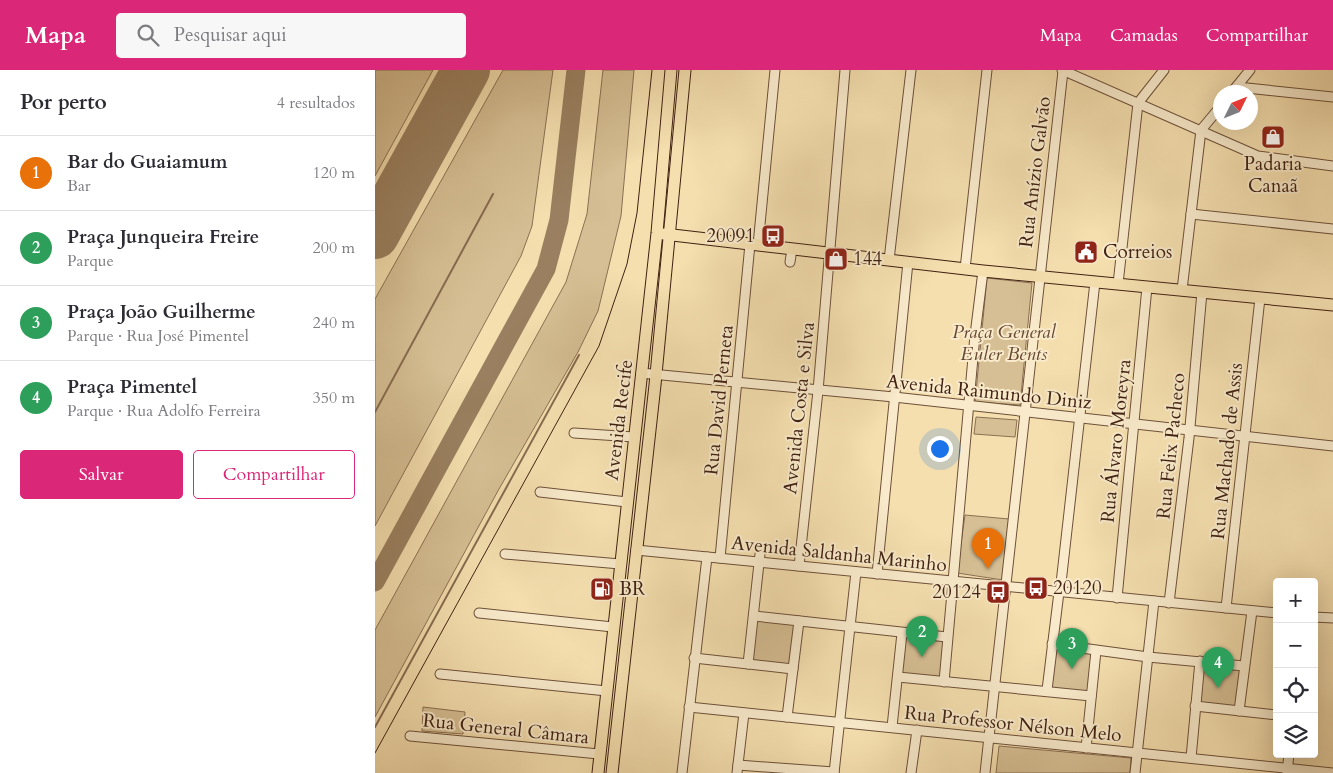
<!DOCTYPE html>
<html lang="pt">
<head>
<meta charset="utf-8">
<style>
  body { margin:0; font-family:Cardo,serif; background:#f7f7f7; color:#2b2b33 }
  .controls { position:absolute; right:15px; bottom:15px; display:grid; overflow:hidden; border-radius:5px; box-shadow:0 5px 20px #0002 }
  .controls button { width:45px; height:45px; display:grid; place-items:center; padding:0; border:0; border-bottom:1px solid #e1e1e2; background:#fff; color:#2b2b33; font:25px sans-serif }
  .compass { position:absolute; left:838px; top:15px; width:45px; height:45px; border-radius:50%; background:#fff; box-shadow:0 5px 20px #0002; rotate:47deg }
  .you { position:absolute; left:564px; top:378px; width:18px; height:18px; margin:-12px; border:4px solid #fff; border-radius:50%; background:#1a73e8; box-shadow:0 0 0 8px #1a73e833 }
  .badge { display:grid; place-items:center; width:32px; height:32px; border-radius:50%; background:#db2777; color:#fff; font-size:16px; font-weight:700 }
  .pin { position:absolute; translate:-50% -41px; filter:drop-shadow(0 1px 2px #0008) }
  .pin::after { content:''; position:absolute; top:26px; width:18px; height:15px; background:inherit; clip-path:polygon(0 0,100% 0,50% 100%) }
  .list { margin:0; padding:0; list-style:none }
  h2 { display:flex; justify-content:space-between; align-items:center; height:65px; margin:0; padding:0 20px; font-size:21px }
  h2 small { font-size:16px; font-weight:400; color:#7c7c81 }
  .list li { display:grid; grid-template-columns:32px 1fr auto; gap:15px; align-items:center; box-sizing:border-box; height:75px; padding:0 20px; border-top:1px solid #e1e1e2 }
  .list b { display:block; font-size:19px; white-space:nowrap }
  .list p { margin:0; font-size:16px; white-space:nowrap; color:#7c7c81 }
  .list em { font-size:16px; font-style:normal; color:#7c7c81 }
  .actions { display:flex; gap:10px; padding:15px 20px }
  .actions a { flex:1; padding:11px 0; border:1px solid #db2777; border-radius:5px; text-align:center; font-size:18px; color:#db2777 }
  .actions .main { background:#db2777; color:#fff }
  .icon { flex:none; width:28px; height:28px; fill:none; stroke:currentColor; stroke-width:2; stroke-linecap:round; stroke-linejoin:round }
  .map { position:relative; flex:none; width:958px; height:703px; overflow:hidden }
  header { display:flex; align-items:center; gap:30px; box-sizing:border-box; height:70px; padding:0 25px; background:#db2777; color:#fff }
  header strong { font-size:24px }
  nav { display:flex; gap:28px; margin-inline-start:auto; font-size:18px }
  .search { width:350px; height:45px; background:#f7f7f7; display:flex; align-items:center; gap:12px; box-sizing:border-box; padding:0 18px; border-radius:5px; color:#7c7c81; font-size:19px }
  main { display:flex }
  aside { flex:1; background:#fff }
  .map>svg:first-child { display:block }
</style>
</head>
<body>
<header>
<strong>Mapa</strong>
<div class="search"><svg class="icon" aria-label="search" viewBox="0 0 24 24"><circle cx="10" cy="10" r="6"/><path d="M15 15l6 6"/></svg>Pesquisar aqui</div>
<nav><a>Mapa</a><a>Camadas</a><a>Compartilhar</a></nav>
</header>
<main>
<aside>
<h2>Por perto<small>4 resultados</small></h2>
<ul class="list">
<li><span class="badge" style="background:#e8710a">1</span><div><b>Bar do Guaiamum</b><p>Bar</p></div><em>120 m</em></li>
<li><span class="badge" style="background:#2e9e5b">2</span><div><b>Praça Junqueira Freire</b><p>Parque</p></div><em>200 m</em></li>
<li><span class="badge" style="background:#2e9e5b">3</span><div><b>Praça João Guilherme</b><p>Parque · Rua José Pimentel</p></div><em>240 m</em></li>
<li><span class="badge" style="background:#2e9e5b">4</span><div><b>Praça Pimentel</b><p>Parque · Rua Adolfo Ferreira</p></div><em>350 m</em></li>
</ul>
<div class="actions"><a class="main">Salvar</a><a>Compartilhar</a></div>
</aside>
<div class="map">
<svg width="958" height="703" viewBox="0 0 958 703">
  <rect width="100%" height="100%" fill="#f5dfaf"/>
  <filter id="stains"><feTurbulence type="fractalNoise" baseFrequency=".004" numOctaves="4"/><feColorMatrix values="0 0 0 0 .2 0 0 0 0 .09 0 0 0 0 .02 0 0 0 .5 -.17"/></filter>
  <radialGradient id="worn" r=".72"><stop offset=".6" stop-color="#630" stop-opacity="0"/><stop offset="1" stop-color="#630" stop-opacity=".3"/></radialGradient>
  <g fill="#d6bf94" stroke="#8b7053">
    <path d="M0 0H58L0 106Z"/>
    <path d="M128 0H178L157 156 146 186 0 456V229Z"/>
    <path d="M228 0H259L246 146 223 241 203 282 124 419 0 647V560L191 212 212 144Z"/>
    <path d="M612 208 657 213 645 335 600 332Z"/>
    <path d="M601 347 642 350 640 367 599 364Z"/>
    <path d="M590 445 634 449 628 510 582 503Z"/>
    <path d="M381 549 421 554 415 596 376 590Z"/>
    <path d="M528 565 569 570 566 609 524 605Z"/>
    <path d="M679 577 720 582 714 624 674 617Z"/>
    <path d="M823 593 867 598 861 644 820 639Z"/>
    <path d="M48 637 90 642 88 664 47 661Z"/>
    <path d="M624 676 756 688 755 703H621Z"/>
  </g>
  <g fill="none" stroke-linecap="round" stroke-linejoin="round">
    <g stroke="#876c50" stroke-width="2">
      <path d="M0 342 118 124"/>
      <path d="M0 657 204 285"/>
    </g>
    <path stroke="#9a8060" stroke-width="19" d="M0 512 171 199 184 150 201 0"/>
    <path stroke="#9a8060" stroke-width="48" d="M0 165 91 0"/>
    <g stroke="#6d5039" stroke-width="11">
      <g id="minor">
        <path d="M687 0 883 86 958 96"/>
        <path d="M862 17 958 27"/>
        <path d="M857 22 875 0"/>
        <path d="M816 144 958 159"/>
        <path d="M383 175 400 0"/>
        <path d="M514 190 536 0"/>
        <path d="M415 192 417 179"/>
        <path d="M590 199 612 0"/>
        <path d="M743 214 763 33 789 0"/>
        <path d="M807 220 826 60 846 36"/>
        <path d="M266 303 519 327 958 376"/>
        <path d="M199 363 259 367"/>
        <path d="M165 422 252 432"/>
        <path d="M261 480 902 543"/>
        <path d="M130 484 245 494"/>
        <path d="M345 488 375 174"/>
        <path d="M424 496 443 321 470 0"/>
        <path d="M502 504 533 192"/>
        <path d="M685 522 720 212"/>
        <path d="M742 528 772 217"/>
        <path d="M794 533 814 368 827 222"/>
        <path d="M851 538 885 228"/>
        <path d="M104 543 238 557"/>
        <path d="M379 546 572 567"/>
        <path d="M939 547 958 548"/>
        <path d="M677 574 773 587 869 596"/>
        <path d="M319 588 418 599"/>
        <path d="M373 594 385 484"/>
        <path d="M65 604 232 621"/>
        <path d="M523 607 716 626"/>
        <path d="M569 612 600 265 608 201"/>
        <path d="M672 620 684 522"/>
        <path d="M820 636 902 645"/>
        <path d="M314 637 958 703"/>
        <path d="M864 641 877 541"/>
        <path d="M412 647 424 551"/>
        <path d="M517 657 527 563"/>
        <path d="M35 666 224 684"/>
        <path d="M711 678 721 581"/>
        <path d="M816 688 825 591"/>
        <path d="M363 695 459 702"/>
        <path d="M307 703 332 487"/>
        <path d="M362 703 369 643"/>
        <path d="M459 703 481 502"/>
        <path d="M536 703 542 660"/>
        <path d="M610 703 688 1"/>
        <path d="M760 703 779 531"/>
        <path d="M912 703 914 684"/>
      </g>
    </g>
    <g stroke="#402112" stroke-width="13">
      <g id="major">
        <path d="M289 164 608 201 958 235"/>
        <path d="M223 703 282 163 296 0"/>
        <path d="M237 703 280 315 310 0"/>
      </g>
    </g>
    <use href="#minor" stroke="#f8eacb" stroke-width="9"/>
    <use href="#major" stroke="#f5dfaf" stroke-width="11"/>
    <path stroke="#402112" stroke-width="1" d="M0 683 224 276 252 194 262 143 277 0"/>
  </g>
  <defs>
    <g id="shop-square" transform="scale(1.25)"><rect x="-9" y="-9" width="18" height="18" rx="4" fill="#8f2418" stroke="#f8eacb"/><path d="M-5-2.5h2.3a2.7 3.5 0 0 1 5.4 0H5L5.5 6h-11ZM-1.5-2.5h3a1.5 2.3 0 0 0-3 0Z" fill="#fff"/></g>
    <g id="bus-square" transform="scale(1.25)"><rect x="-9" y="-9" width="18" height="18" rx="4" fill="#8f2418" stroke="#f8eacb"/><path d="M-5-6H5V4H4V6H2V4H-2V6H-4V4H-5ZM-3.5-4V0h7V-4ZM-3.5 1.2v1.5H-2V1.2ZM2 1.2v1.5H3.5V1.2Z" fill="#fff"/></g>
    <g id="civic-square" transform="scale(1.25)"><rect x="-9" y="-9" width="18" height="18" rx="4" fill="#8f2418" stroke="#f8eacb"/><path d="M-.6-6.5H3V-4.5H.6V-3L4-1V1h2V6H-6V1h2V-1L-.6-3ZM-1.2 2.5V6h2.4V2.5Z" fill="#fff"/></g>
    <g id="fuel-square" transform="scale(1.25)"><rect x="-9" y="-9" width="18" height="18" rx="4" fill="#8f2418" stroke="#f8eacb"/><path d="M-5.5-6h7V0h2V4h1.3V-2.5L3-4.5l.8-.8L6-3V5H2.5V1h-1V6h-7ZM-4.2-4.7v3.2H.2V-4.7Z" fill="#fff"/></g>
  </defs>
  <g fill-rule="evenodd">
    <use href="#shop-square" x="898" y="67"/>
    <use href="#bus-square" x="398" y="166"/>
    <use href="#civic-square" x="711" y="182"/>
    <use href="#shop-square" x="461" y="189"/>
    <use href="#bus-square" x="661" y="518"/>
    <use href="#fuel-square" x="227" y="519"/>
    <use href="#bus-square" x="623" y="522"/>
  </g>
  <g text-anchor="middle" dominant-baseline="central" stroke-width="4" stroke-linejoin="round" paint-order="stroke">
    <g font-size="19" fill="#402112" stroke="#f8eacb" text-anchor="start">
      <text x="898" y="94" text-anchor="middle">Padaria<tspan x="898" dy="22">Canaã</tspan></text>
      <text x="380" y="166" text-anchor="end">20091</text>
      <text x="728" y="182">Correios</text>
      <text x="478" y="189">144</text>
      <text x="678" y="518">20120</text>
      <text x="244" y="519">BR</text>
      <text x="606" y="522" text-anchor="end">20124</text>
    </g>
    <g font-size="19" fill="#402112" stroke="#f8eacb">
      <text transform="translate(660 102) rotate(-83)">Rua Anízio Galvão</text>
      <text transform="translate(614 322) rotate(6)">Avenida Raimundo Diniz</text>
      <text transform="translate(344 330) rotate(-84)">Rua David Perneta</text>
      <text transform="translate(424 338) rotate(-84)">Avenida Costa e Silva</text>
      <text transform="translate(244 350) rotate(-83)">Avenida Recife</text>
      <text transform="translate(741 371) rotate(-84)">Rua Álvaro Moreyra</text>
      <text transform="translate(796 376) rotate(-84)">Rua Felix Pacheco</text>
      <text transform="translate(852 381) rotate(-84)">Rua Machado de Assis</text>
      <text transform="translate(464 484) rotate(6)">Avenida Saldanha Marinho</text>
      <text transform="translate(638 654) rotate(6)">Rua Professor Nélson Melo</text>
      <text transform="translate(131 659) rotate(6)">Rua General Câmara</text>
    </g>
    <g font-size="19" font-style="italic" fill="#664832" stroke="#f8eacb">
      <text x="629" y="262">Praça General<tspan x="629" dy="22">Euler Bents</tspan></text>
    </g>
  </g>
  <rect width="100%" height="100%" filter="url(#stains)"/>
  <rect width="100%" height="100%" fill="url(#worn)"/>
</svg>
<div class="controls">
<button>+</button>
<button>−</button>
<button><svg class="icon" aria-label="locate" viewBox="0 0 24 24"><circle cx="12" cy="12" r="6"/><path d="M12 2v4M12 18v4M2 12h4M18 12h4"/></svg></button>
<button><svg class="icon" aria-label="layers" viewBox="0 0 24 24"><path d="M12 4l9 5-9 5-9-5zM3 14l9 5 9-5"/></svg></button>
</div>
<svg class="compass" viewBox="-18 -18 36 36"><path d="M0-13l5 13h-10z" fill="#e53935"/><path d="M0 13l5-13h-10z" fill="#7c7c81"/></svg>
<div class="you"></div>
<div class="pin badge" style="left:613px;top:499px;background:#e8710a">1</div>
<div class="pin badge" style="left:547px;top:587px;background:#2e9e5b">2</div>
<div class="pin badge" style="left:697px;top:599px;background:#2e9e5b">3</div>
<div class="pin badge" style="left:843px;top:618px;background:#2e9e5b">4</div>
</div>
</main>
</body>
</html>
